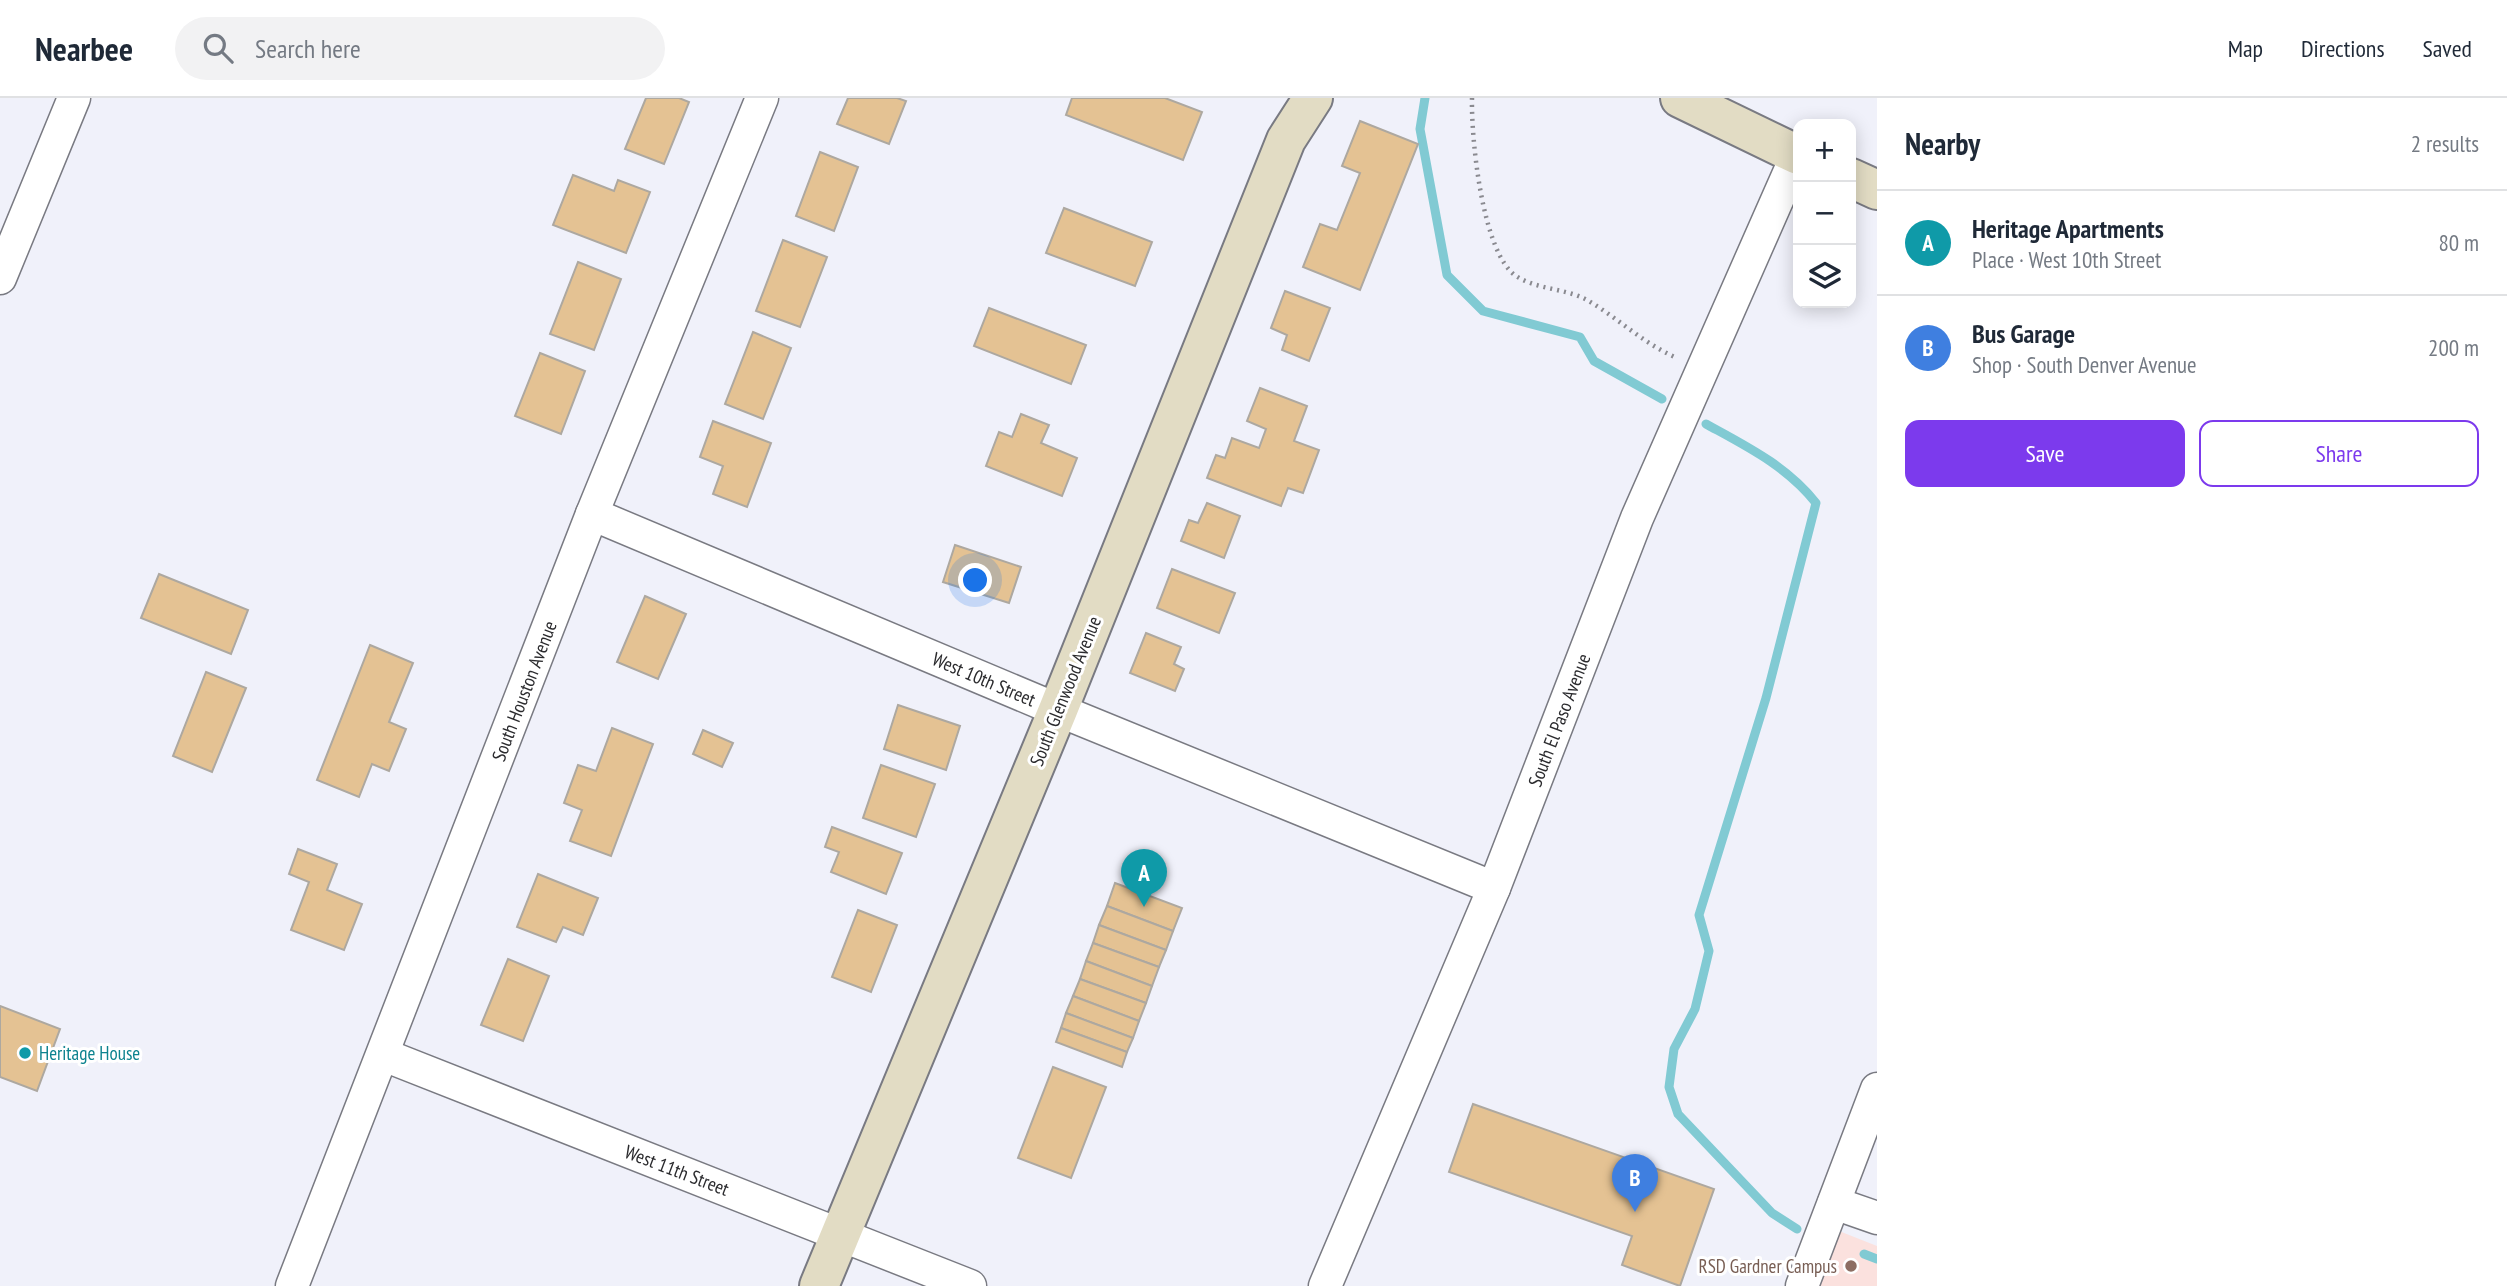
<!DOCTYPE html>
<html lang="en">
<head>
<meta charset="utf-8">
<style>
  body { margin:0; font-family:"PT Sans Narrow",sans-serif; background:#f2f2f3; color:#1f2937 }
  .controls { position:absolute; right:21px; top:21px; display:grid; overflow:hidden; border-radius:14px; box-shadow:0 4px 18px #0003 }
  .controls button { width:63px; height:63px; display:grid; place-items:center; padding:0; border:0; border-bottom:2px solid #e0e1e3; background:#fff; color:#1f2937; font:35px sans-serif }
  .you { position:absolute; left:976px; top:483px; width:24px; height:24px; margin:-18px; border:5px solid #fff; border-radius:50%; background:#1a73e8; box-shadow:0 0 0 10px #1a73e833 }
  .badge { display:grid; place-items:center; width:46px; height:46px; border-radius:50%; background:#7c3aed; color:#fff; font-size:23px; font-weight:700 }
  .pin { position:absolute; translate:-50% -58px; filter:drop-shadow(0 2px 4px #0008) }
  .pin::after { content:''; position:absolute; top:37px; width:24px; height:21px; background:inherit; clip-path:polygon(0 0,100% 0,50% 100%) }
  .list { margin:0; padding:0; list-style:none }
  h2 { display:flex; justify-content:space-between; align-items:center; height:91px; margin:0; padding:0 28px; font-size:30px }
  h2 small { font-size:23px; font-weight:400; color:#747a83 }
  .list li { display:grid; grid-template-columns:46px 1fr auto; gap:21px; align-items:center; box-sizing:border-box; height:105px; padding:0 28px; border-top:2px solid #e0e1e3 }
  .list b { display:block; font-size:26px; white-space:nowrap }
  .list p { margin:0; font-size:23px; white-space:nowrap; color:#747a83 }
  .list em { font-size:23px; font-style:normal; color:#747a83 }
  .actions { display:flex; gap:14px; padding:21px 28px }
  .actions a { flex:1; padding:16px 0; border:2px solid #7c3aed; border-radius:14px; text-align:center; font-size:24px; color:#7c3aed }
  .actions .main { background:#7c3aed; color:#fff }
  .icon { flex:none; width:38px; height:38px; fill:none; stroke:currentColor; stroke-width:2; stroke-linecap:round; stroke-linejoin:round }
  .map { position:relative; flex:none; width:1877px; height:1188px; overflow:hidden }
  header { display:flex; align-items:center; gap:42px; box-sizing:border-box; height:98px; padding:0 35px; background:#fff; border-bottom:2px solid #e0e1e3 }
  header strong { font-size:33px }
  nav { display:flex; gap:38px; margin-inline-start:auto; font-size:24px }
  .search { width:490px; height:63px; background:#f2f2f3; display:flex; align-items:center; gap:18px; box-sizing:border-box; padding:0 24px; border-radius:38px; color:#747a83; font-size:26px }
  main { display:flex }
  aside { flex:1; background:#fff }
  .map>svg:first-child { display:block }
</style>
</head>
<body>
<header>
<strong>Nearbee</strong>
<div class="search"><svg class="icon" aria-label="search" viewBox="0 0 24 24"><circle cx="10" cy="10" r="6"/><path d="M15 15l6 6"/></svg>Search here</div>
<nav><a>Map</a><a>Directions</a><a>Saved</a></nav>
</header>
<main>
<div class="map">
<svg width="1877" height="1188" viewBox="0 0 1877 1188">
  <rect width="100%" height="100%" fill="#f0f1fa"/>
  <path fill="#fbe1de" d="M1839 1133 1877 1148V1188H1818Z"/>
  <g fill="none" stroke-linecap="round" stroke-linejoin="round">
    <g stroke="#81cad3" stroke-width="9">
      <path d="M1425 0 1420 31 1447 177 1483 213 1580 239 1594 263 1662 301"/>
      <path d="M1706 326C1746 348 1787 368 1816 405L1766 600 1699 817 1709 853 1695 911 1674 951 1669 989 1678 1016 1772 1115 1797 1131"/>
      <path d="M1864 1156 1877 1161"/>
    </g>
  </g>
  <g fill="#e4c293" stroke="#ada8a0" stroke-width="2">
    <path d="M646 0H679L689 4 664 66 625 51Z"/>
    <path d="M848 0H897L906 3 889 46 837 26Z"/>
    <path d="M1072 0H1165L1202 14 1183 62 1066 17Z"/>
    <path d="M1360 23 1418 46 1360 192 1303 169 1320 126 1337 132 1360 75 1342 68Z"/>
    <path d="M820 54 858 69 834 133 796 118Z"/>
    <path d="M573 77 614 93 618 82 650 94 626 155 553 127Z"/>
    <path d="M1064 110 1152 144 1135 188 1046 155Z"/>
    <path d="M783 142 827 159 800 229 756 213Z"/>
    <path d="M578 164 621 181 594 252 550 236Z"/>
    <path d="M1285 193 1330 210 1309 263 1282 252 1287 237 1271 230Z"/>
    <path d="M989 210 1086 247 1071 286 974 248Z"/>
    <path d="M753 234 791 250 763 321 725 306Z"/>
    <path d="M540 255 585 273 561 336 515 318Z"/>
    <path d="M1260 290 1307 308 1294 343 1319 352 1303 395 1288 390 1281 408 1207 380 1216 357 1225 360 1232 340 1259 350 1266 331 1247 323Z"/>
    <path d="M1021 316 1049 327 1041 345 1077 360 1062 398 986 368 999 334 1012 339Z"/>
    <path d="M713 323 771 345 747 409 713 396 723 368 700 359Z"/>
    <path d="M1207 405 1240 418 1224 460 1181 443 1189 422 1198 425Z"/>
    <path d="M955 447 1021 469 1009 505 943 484Z"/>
    <path d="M1172 471 1235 495 1219 535 1157 510Z"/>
    <path d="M159 476 248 512 231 556 141 520Z"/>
    <path d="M645 498 686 516 658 581 617 564Z"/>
    <path d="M1146 535 1181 549 1174 566 1184 571 1175 593 1130 575Z"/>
    <path d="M370 547 413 565 389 624 406 631 389 673 372 666 359 699 317 682Z"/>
    <path d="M206 574 246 590 212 674 173 658Z"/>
    <path d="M898 607 960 628 946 672 884 651Z"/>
    <path d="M612 630 653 646 611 758 570 743 582 712 564 705 578 667 596 673Z"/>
    <path d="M703 632 733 645 722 669 693 656Z"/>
    <path d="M881 667 935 686 916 739 863 720Z"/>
    <path d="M832 729 902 755 886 796 831 774 839 754 825 749Z"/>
    <path d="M298 751 337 766 327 792 362 806 344 852 291 832 309 784 289 776Z"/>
    <path d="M538 776 598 800 583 837 563 829 556 844 517 829Z"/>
    <path d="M1115 785 1182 810 1173 833 1107 808Z"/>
    <path d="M1107 808 1173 833 1166 852 1099 827Z"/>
    <path d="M858 812 897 827 871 894 832 879Z"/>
    <path d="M1099 827 1166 852 1159 869 1093 845Z"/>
    <path d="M1093 845 1159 869 1152 888 1086 863Z"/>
    <path d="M508 861 549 878 523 943 481 927Z"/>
    <path d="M1086 863 1152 888 1146 905 1080 881Z"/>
    <path d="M1080 881 1146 905 1139 923 1073 898Z"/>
    <path d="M1073 898 1139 923 1133 940 1066 915Z"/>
    <path d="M0 908 60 931 37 993 0 979Z"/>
    <path d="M1066 915 1133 940 1127 954 1061 930Z"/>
    <path d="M1061 930 1127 954 1122 969 1056 944Z"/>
    <path d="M1053 969 1106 989 1071 1080 1018 1060Z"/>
    <path d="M1473 1006 1714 1091 1680 1188 1622 1167 1632 1138 1449 1074Z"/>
  </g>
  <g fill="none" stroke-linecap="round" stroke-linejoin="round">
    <g stroke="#797a82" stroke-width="35">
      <g id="street">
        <path d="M0 180 74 0"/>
        <path d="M592 416 1058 612 1494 790"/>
        <path d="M384 957 970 1188"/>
        <path d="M1834 1105 1877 1120"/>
        <path d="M292 1188 592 416 762 0"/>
        <path d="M1325 1188 1494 790 1637 420 1797 57"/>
        <path d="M1802 1188 1877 991"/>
      </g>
    </g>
    <g stroke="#797a82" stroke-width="42">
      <g id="secondary">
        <path d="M1680 0 1798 57"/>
        <path d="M1851 80 1877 92"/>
        <path d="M819 1188 1058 612 1286 42 1313 0"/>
      </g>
    </g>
    <path stroke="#8a8a90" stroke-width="4.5" stroke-dasharray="2 5" stroke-linecap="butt" d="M1472 0C1471 39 1482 155 1516 178 1538 192 1565 190 1587 202 1618 220 1644 246 1677 260"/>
    <use href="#street" stroke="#fff" stroke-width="32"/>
    <use href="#secondary" stroke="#e2dcc4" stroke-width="38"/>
  </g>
  <circle fill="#0f9aa8" stroke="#fff" stroke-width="2.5" cx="25" cy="955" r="7"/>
  <circle fill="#8d6e63" stroke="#fff" stroke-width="2.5" cx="1851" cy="1168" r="7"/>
  <g text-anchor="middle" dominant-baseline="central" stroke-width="6" stroke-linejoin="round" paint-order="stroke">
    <g font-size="19" fill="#2b2b2e" stroke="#fff">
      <text transform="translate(984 581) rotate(23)">West 10th Street</text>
      <text transform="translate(524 593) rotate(-69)">South Houston Avenue</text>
      <text transform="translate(1065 593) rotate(-68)">South Glenwood Avenue</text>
      <text transform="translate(1559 622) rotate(-69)">South El Paso Avenue</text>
      <text transform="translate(677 1072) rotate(21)">West 11th Street</text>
    </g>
    <g font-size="19" fill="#0d838f" stroke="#fff" text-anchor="start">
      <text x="39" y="955">Heritage House</text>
    </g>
    <g font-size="19" fill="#785e54" stroke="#fff" text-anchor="end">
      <text x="1837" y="1168">RSD Gardner Campus</text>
    </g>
  </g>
</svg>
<div class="controls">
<button>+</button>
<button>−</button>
<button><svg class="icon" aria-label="layers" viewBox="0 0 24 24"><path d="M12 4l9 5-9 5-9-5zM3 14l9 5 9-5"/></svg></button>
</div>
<div class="you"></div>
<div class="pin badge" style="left:1144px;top:809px;background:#0f9aa8">A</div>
<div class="pin badge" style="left:1635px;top:1114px;background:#3f7fe0">B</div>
</div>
<aside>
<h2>Nearby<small>2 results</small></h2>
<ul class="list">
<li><span class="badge" style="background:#0f9aa8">A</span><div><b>Heritage Apartments</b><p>Place · West 10th Street</p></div><em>80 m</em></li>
<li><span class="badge" style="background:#3f7fe0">B</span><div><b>Bus Garage</b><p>Shop · South Denver Avenue</p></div><em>200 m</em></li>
</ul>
<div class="actions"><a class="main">Save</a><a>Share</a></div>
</aside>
</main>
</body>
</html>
